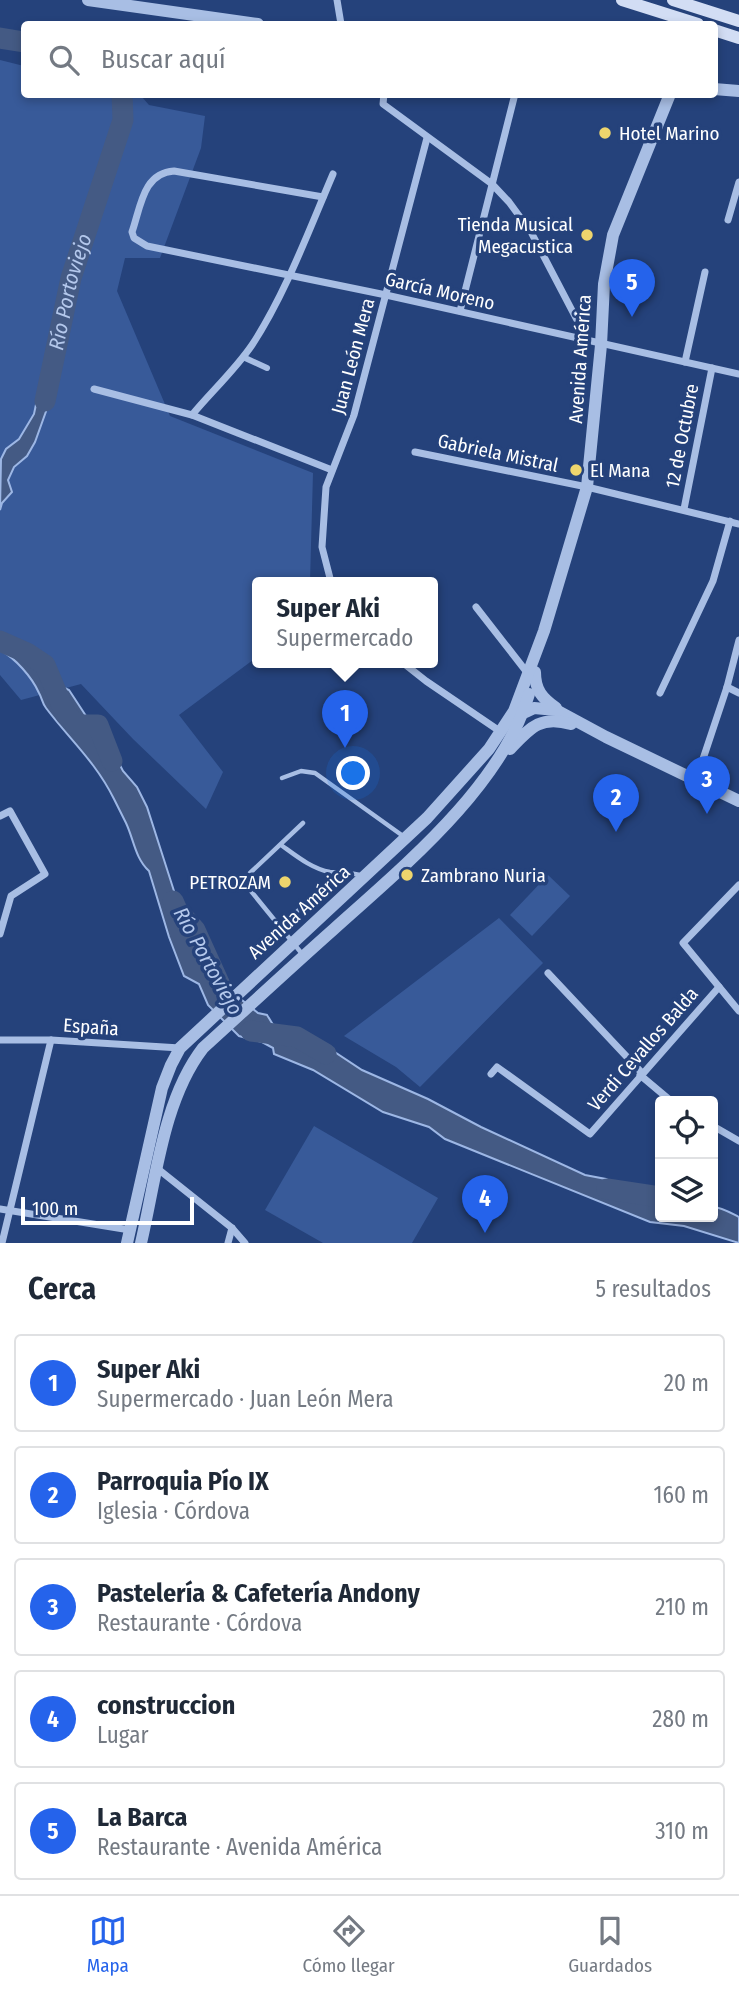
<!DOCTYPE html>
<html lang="es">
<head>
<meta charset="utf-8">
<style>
  body { margin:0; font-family:"Fira Sans Condensed",sans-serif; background:#f6f6f7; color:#1f2937 }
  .controls { position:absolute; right:21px; bottom:21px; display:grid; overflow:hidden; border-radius:7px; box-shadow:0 4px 10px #0003 }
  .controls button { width:63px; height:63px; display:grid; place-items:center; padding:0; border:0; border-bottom:2px solid #e0e1e3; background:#fff; color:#1f2937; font:35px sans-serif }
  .scale { position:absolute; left:21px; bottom:18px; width:173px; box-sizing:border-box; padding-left:7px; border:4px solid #fff; border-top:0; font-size:19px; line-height:24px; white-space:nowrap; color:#fff; -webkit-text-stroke:5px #25427b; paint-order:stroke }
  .you { position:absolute; left:354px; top:774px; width:24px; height:24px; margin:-18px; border:5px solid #fff; border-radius:50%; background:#1a73e8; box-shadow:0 0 0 10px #1a73e833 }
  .badge { display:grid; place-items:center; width:46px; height:46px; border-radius:50%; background:#2563eb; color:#fff; font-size:23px; font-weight:700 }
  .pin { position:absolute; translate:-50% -58px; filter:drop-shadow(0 2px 4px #0008) }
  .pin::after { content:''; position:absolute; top:37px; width:24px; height:21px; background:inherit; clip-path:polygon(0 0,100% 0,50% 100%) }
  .popup { position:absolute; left:252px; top:577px; width:186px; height:91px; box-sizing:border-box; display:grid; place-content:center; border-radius:7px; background:#fff; filter:drop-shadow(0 2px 5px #0005); font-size:23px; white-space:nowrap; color:#747a83 }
  .popup b { font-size:26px; color:#1f2937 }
  .popup::after { content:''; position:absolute; left:50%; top:100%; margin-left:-14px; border:14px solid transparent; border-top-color:#fff }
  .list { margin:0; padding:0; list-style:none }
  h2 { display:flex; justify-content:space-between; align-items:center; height:91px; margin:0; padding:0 28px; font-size:30px }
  h2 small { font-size:23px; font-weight:400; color:#747a83 }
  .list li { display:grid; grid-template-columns:46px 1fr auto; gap:21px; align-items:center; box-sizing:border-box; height:98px; margin:0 14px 14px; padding:0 14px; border:2px solid #e0e1e3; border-radius:7px }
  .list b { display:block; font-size:26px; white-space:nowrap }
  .list p { margin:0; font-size:23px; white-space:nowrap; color:#747a83 }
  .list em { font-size:23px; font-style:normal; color:#747a83 }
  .icon { flex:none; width:38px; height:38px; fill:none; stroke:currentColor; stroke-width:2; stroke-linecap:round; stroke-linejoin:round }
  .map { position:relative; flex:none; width:739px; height:1243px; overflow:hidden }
  .search { position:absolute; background:#fff; box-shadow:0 4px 10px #0003; left:21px; right:21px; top:21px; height:77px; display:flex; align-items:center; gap:18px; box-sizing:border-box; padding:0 24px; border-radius:7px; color:#747a83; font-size:26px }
  .sheet { height:651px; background:#fff }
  nav { display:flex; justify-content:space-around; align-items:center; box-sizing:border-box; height:98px; border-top:2px solid #e0e1e3; background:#fff; font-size:19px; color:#747a83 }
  nav a { display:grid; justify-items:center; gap:4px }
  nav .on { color:#2563eb }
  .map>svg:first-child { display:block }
</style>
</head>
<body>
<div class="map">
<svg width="739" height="1243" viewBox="0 0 739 1243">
  <rect width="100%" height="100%" fill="#25427b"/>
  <g fill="#385a99">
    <path d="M0 60 24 66V94L131 95 142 97 149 105 205 116 201 148 160 258H125L117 291 170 416 313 473 310 582H258L257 657 179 715 223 772 206 809 133 739 81 684 21 700 0 675Z"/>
    <path d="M548 875 570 896 532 936 510 915Z"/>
    <path d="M499 918 543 963 420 1087 396 1067 344 1036Z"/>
    <path d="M314 1126 438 1198 412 1243H323L265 1210Z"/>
  </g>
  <g fill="#445a84" stroke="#9db7e5" stroke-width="2">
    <path d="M48 357 53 392 35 442 27 456 14 467 8 480 12 492 2 503 0 510 1 459 6 449 19 439 34 414 42 376Z"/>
    <path d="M0 634C15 648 9 655 32 648L34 665 46 679 69 690 88 719 111 748 123 771 137 787 147 807 174 891 202 956 215 967 227 988 258 1013 267 1015C283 1040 280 1044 312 1037L362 1070 428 1099 481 1127 585 1175 606 1179 645 1198 660 1201V1217H713V1207C721 1207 731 1213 739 1217V1243L684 1226 650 1222 445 1139 429 1127 383 1112 313 1070 274 1054 273 1048 262 1042 239 1036 208 1005 199 984 184 976 169 937 149 871C135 858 134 840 126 823 122 815 118 807 114 799 95 761 70 740 46 708 42 703 42 698 39 693 32 677 15 658 0 650Z"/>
  </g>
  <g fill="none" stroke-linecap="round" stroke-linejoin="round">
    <g stroke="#445a84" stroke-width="21">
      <path d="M0 38 24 42"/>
      <path id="s1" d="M45 401 71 278 123 120 122 94"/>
      <path d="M0 641 27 653 45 665 66 715 78 725H98L112 761"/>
      <path d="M173 901 177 910 195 930 220 985"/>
      <path d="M251 1031 297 1037 326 1054"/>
      <path d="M607 1189 660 1197"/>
    </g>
    <g stroke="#a8bee4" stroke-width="4.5">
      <path d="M282 778 301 771 315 773 403 836"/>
      <path d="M303 823 250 873 246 880V885L303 955"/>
      <path d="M281 845C295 855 312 869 330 872 342 873 352 872 363 876"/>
      <path d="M281 927 338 872"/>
    </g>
    <path stroke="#a8bee4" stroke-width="6" d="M243 357 267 368"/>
    <g stroke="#a8bee4" stroke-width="7">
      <path d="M337 0 341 24"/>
      <path d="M384 94 383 104 492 184 509 202 531 232 588 341"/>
      <path d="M323 197 174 171C143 173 141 206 132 232L134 238 147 246 386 295 739 374"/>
      <path d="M728 220 739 182"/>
      <path d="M460 311 515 94"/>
      <path d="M685 362 705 272"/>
      <path d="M94 389 192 415C211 392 235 370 252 345 285 295 309 230 333 174"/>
      <path d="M192 415 332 470"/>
      <path d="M415 452 587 487 739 524"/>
      <path d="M684 509 712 368"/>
      <path d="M331 582 322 547 326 487 354 415 427 138"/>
      <path d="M476 607 529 675"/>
      <path d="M402 662 426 681 501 732"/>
      <path d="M727 687 739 693"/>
      <path d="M660 693 713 581 730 521"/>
      <path d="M696 780 727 687 739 640"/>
      <path d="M0 816 10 811 45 874 11 896 0 934"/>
      <path d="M739 885 683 943 739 1011"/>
      <path d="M548 973 642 1073 640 1075 671 1101"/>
      <path d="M0 1040H51L180 1048"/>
      <path d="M491 1074 497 1067 590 1134 719 987"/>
      <path d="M713 1126 739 1141"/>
      <path d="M158 1169 232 1228 245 1243"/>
      <path d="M0 1209 130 1230"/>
      <path d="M2 1243 51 1040"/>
      <path d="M228 1243 232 1228"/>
    </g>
    <g stroke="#a8bee4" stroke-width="12">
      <path d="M88 0 258 24"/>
      <path d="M714 89 739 91"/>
      <path d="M535 672C535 690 542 698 556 708"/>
      <path d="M519 715 534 708 556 710 606 737 739 801"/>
      <path d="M510 749C530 728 540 715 571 724"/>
      <path d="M127 1243 162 1088 171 1065 180 1048 427 818 489 749 514 711 544 631 587 487 601 345 604 284 613 235 670 94"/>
      <path d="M141 1243C156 1179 163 1100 203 1048 247 1008 290 968 334 929 404 866 502 786 529 694"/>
    </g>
    <g stroke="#d2ddf4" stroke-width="12">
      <path d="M622 0 698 24"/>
      <path d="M673 0 739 21"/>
      <path d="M714 30 739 38"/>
    </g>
  </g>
  <g fill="#eed56d" stroke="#25427b" stroke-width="2.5">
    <circle cx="605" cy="133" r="7"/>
    <circle cx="587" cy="235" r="7"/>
    <circle cx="576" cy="470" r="7"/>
    <circle cx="407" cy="875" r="7"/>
    <circle cx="285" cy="882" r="7"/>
  </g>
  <g text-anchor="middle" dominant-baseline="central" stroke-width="7" stroke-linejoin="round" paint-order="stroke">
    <g font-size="19" fill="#fff" stroke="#25427b" text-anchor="start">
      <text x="619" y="133">Hotel Marino</text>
      <text x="573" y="224" text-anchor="end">Tienda Musical<tspan x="573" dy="22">Megacustica</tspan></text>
      <text x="590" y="470">El Mana</text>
      <text x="421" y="875">Zambrano Nuria</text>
      <text x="271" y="882" text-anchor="end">PETROZAM</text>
    </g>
    <g font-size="19" fill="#fff" stroke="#25427b">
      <text transform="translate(440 291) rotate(13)">García Moreno</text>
      <text transform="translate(353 356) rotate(-75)">Juan León Mera</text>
      <text transform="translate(580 359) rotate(-86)">Avenida América</text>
      <text transform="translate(682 436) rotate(-79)">12 de Octubre</text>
      <text transform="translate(498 453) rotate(12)">Gabriela Mistral</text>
      <text transform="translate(299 912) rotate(-42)">Avenida América</text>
      <text transform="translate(91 1027) rotate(4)">España</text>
      <text transform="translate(643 1049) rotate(-49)">Verdi Cevallos Balda</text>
    </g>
    <g font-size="21" font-style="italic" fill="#b4c8ec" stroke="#25427b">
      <text stroke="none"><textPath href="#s1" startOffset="112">Río Portoviejo</textPath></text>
      <text transform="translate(208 961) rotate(61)">Río Portoviejo</text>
    </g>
  </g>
</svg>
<div class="controls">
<button><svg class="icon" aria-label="locate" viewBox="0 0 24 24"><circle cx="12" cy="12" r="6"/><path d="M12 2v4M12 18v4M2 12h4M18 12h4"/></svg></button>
<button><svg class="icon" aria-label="layers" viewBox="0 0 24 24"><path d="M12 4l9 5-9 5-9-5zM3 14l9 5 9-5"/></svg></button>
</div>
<div class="scale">100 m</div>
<div class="you"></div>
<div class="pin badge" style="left:345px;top:748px">1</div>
<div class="popup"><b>Super Aki</b>Supermercado</div>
<div class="pin badge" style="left:616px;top:832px">2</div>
<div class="pin badge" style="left:707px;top:814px">3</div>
<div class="pin badge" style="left:485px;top:1233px">4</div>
<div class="pin badge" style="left:632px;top:317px">5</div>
<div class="search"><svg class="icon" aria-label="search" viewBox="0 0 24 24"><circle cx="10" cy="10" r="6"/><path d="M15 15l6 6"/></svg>Buscar aquí</div>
</div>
<section class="sheet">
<h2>Cerca<small>5 resultados</small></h2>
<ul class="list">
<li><span class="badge">1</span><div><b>Super Aki</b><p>Supermercado · Juan León Mera</p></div><em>20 m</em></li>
<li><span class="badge">2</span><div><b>Parroquia Pío IX</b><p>Iglesia · Córdova</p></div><em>160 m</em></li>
<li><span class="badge">3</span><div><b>Pastelería &amp; Cafetería Andony</b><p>Restaurante · Córdova</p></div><em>210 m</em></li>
<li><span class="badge">4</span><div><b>construccion</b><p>Lugar</p></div><em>280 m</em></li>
<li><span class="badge">5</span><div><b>La Barca</b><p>Restaurante · Avenida América</p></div><em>310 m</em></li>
</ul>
</section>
<nav>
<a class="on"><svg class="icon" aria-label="map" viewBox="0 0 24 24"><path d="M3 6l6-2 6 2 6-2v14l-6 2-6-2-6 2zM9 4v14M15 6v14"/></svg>Mapa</a>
<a><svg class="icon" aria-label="directions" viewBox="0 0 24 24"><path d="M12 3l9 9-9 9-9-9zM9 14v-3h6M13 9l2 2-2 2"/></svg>Cómo llegar</a>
<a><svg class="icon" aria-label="saved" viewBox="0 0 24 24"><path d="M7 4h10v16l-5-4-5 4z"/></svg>Guardados</a>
</nav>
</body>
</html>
